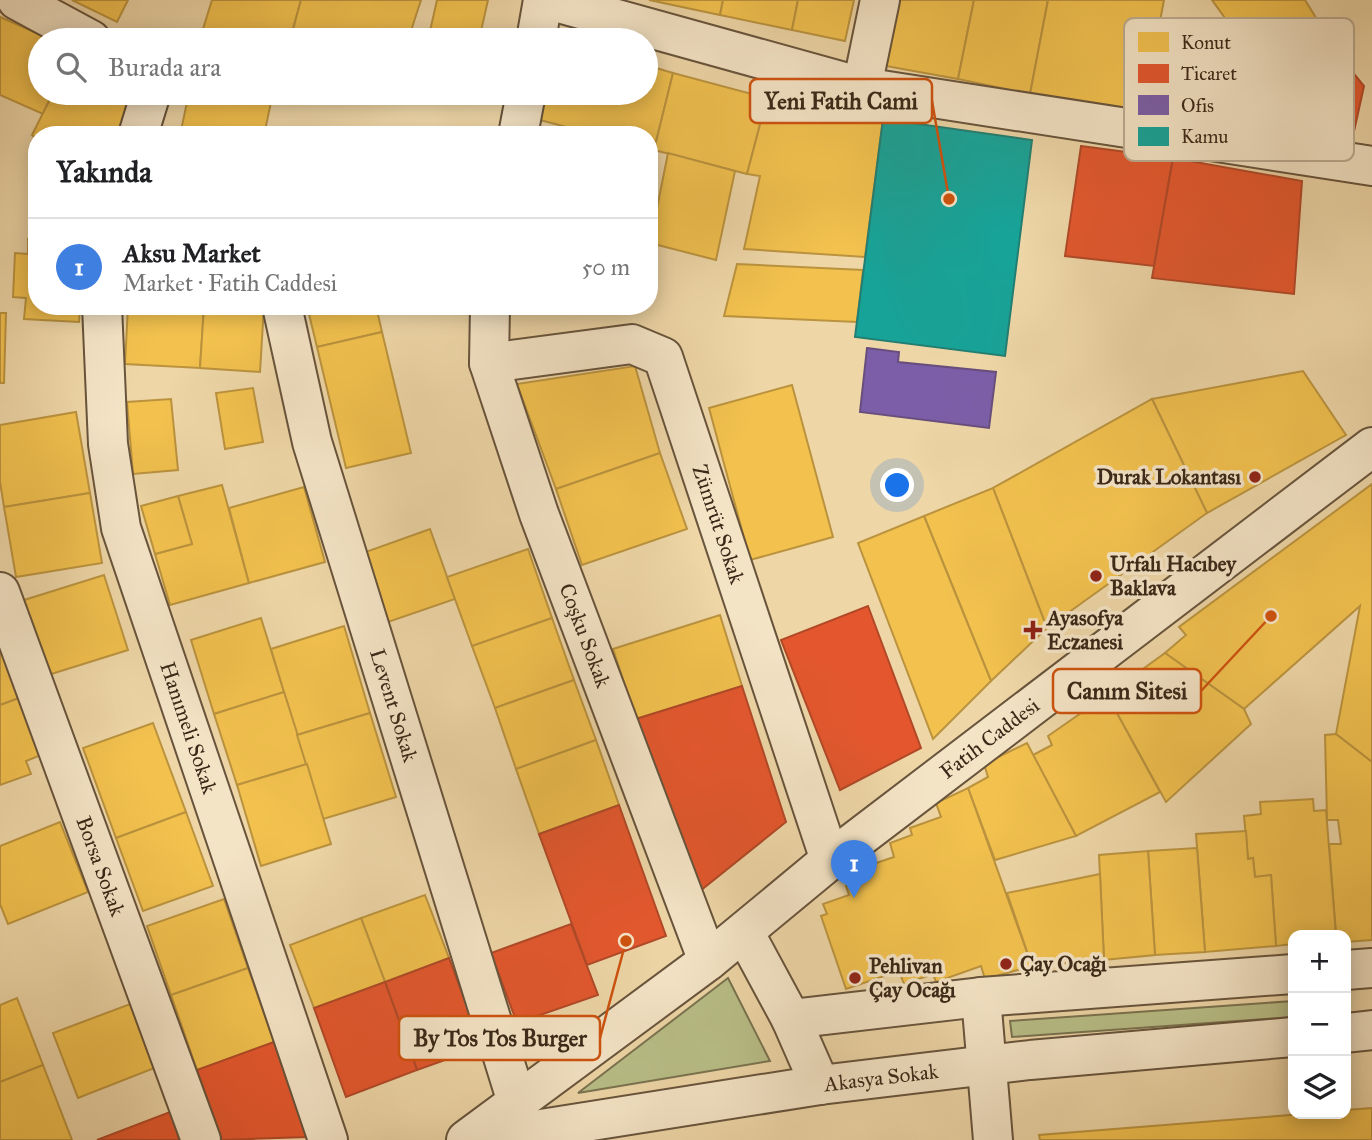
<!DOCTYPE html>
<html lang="tr">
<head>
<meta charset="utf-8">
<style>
  body { margin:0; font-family:"IM FELL Great Primer",serif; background:#f6f6f6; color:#202124 }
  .controls { position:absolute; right:21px; bottom:21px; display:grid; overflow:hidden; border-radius:14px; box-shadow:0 4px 18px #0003 }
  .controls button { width:63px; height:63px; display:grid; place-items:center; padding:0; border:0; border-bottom:2px solid #e0e0e0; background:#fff; color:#202124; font:35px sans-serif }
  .you { position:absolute; left:898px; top:486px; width:24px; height:24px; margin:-18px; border:5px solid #fff; border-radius:50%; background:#1a73e8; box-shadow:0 0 0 10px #1a73e833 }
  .badge { display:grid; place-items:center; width:46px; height:46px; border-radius:50%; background:#b45309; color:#fff; font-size:23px; font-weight:700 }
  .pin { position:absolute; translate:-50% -58px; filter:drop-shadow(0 2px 4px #0008) }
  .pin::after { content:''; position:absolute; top:37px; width:24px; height:21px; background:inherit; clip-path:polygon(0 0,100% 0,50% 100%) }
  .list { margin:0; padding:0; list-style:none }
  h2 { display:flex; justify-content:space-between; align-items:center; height:91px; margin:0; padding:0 28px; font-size:30px }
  h2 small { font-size:23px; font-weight:400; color:#757577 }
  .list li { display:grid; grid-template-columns:46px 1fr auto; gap:21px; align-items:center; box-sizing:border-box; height:98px; padding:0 28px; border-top:2px solid #e0e0e0 }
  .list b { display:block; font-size:26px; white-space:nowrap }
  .list p { margin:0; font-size:23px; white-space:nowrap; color:#757577 }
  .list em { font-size:23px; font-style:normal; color:#757577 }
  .icon { flex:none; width:38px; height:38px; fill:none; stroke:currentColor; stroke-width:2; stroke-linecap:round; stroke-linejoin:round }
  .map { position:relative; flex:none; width:1372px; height:1140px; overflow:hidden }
  .search { position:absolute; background:#fff; box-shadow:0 4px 18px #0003; left:28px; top:28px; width:630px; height:77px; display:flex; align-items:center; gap:18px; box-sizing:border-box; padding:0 24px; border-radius:38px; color:#757577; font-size:26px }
  .panel { position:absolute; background:#fff; box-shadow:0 4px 18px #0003; left:28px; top:126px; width:630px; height:189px; border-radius:28px }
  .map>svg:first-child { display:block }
</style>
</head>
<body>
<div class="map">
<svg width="1372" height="1140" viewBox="0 0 1372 1140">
  <rect width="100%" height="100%" fill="#eed6a7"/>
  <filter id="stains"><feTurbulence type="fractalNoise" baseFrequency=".00286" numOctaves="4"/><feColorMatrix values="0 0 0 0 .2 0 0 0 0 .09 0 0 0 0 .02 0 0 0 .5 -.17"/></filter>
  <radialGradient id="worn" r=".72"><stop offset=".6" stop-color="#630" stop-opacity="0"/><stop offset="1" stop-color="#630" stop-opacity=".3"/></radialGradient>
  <g fill="#b8be87" stroke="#7a7350" stroke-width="2">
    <path d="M728 978 770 1061 578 1093Z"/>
    <path d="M1293 1001V1017L1012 1037 1010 1021Z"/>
  </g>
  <g fill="#f2c14e" stroke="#bb933e" stroke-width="2">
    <path d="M72 0H128L117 22Z"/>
    <path d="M212 0H301L290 40H229L202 32Z"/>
    <path d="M301 0H421L408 40H290Z"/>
    <path d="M437 0H488L479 40H428Z"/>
    <path d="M649 0H723L720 15Z"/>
    <path d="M723 0H798L792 30 720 15Z"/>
    <path d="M798 0H854L845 41 792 30Z"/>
    <path d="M899 0H974L958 79 886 66Z"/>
    <path d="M974 0H1048L1030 94 958 79Z"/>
    <path d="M1048 0H1164L1142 115 1030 94Z"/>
    <path d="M1212 0H1305L1341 58 1267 42 1265 55 1248 50Z"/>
    <path d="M0 17 52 40H40V93H53L43 114 0 95Z"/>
    <path d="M646 65 673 73 654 150 649 148V135H597L536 119 543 93H646Z"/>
    <path d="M673 73 767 98 747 174 654 150Z"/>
    <path d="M53 93H119L129 102 120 135H37V140L32 135Z"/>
    <path d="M189 93H273L264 135H180Z"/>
    <path d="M767 98 883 119 865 257 744 249 760 176 747 174Z"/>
    <path d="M668 153 735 171 716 260 650 243Z"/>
    <path d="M28 239 37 240V306H80L79 322 24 319 26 298 13 297 15 253 28 254Z"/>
    <path d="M737 264 863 270 857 322 724 316Z"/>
    <path d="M128 306H204L200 368 125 364Z"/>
    <path d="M204 306H264L260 372 200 368Z"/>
    <path d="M307 306H376L382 332 317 347Z"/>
    <path d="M0 313H6L4 383H0Z"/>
    <path d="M382 332 411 453 346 468 317 347Z"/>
    <path d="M635 366 660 453 556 489 517 384Z"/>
    <path d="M1303 371 1346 435 1207 513 1152 399Z"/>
    <path d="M792 385 833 537 750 560 709 408Z"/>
    <path d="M253 388 263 442 225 449 216 393Z"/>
    <path d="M171 399 178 470 133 474 127 402Z"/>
    <path d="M1152 399 1207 513 1047 628 993 488Z"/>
    <path d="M76 412 90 493 4 507 0 482V425Z"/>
    <path d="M660 453 687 529 582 565 556 489Z"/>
    <path d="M1372 484V762L1336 734 1360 606 1244 709 1165 653 1186 635 1179 627Z"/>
    <path d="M222 485 249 583 170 605 155 554 192 544 178 496Z"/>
    <path d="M304 487 325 562 249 583 229 508Z"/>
    <path d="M993 488 1047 628 991 681 924 516Z"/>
    <path d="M90 493 102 563 16 577 4 507Z"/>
    <path d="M178 496 192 544 155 554 141 506Z"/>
    <path d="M924 516 991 681 933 739 858 543Z"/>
    <path d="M430 529 455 599 385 623 360 554Z"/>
    <path d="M528 549 552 618 472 646 447 577Z"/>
    <path d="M104 575 128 650 45 676 21 601Z"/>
    <path d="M720 615 742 686 636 719 613 649Z"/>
    <path d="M261 618 284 692 214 714 191 640Z"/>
    <path d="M552 618 574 680 495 708 472 646Z"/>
    <path d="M344 626 370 713 297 735 271 649Z"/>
    <path d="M0 647 19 698 0 705Z"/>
    <path d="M1165 653 1244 709 1251 724 1166 802 1107 695Z"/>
    <path d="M574 680 596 740 516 769 495 708Z"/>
    <path d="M284 692 307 764 237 785 214 714Z"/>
    <path d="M1107 695 1160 792 1076 836 1033 755 1052 745 1048 736Z"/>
    <path d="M19 698 41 755 26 761 31 774 0 785V705Z"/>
    <path d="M370 713 396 797 323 819 297 735Z"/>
    <path d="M153 723 186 812 116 838 83 748Z"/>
    <path d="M1336 734 1372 762V940L1346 942V935H1336L1329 844H1341L1338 820H1327L1325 735Z"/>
    <path d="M596 740 619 805 539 834 516 769Z"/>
    <path d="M1027 743 1076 836 995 860 968 788 988 777 984 764Z"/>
    <path d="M307 764 331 844 261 866 237 785Z"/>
    <path d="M968 788 1032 966 985 979 981 966 936 982 933 974 904 984 899 971 846 989 821 916 827 914 823 904 849 895 846 886 867 878 864 867 894 857 890 843 912 835 910 828 941 817 936 803Z"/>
    <path d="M1313 799 1314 811 1326 810 1336 935H1293V944L1276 946 1271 875 1255 877 1253 858 1248 859 1244 816 1261 814 1260 802Z"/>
    <path d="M186 812 213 886 143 911 116 838Z"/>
    <path d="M60 822 88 892 8 924 0 904V846Z"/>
    <path d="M1246 831 1248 859 1253 858 1255 877 1271 875 1276 946 1205 952 1196 834Z"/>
    <path d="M1197 848 1205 952 1155 955 1148 851Z"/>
    <path d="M1148 851 1155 955 1104 960 1099 855Z"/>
    <path d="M1100 874 1104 960 1032 966 1007 893Z"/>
    <path d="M425 895 449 958 385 982 361 918Z"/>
    <path d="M224 899 248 968 171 995 147 926Z"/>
    <path d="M361 918 385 982 314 1008 290 945Z"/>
    <path d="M248 968 274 1042 197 1070 171 995Z"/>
    <path d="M17 998 43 1065 0 1082V1005Z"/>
    <path d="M133 1003 157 1067 78 1098 53 1033Z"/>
    <path d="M43 1065 72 1140H0V1082Z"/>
    <path d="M1372 1108V1140H1040L1039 1135 1303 1114H1346V1110Z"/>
  </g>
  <g fill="#e4572e" stroke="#b14927" stroke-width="2">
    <path d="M1267 42 1341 58 1364 86 1349 154 1231 133 1248 50 1265 55Z"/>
    <path d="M1081 146 1173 158 1154 266 1065 256Z"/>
    <path d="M1173 158 1302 181 1294 294 1152 278Z"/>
    <path d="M868 606 921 748 840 790 781 640Z"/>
    <path d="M742 686 786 822 695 895 636 719Z"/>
    <path d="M619 805 666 936 587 965 539 834Z"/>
    <path d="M571 924 598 995 517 1023 491 953Z"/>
    <path d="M449 958 482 1047 417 1070 385 982Z"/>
    <path d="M385 982 417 1070 346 1097 314 1008Z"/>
    <path d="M274 1042 307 1137 222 1140 197 1070Z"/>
    <path d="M170 1112 180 1140H97Z"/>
  </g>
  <path fill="#7b5ea7" stroke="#684e7c" stroke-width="2" d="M867 348 899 352 898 362 996 372 989 428 860 412Z"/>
  <path fill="#17a398" stroke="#227e72" stroke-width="2" d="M883 119 1032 140 1005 356 855 337Z"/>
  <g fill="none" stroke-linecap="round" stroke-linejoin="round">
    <g stroke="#68543c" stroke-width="42">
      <g id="minor">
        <path d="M17 0 91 40"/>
        <path d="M536 40 543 0"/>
        <path d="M862 87 880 0"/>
        <path d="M138 135 151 93"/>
        <path d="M518 135 526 93"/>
        <path id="s1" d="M102 306 108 444 121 528 328 1140"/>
        <path id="s2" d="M282 306 312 442 517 1102"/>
        <path id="s3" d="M490 306 489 363 539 514 708 961"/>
        <path id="s4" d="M489 363 632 344 663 357 830 860"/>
        <path id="s5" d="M0 592 201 1140"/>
        <path d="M744 932 791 1019 820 1085"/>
        <path d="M1346 970 1372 968"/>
        <path d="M981 997 993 1140"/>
        <path d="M791 1019 981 997 1293 974"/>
        <path d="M1346 1033 1372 1030"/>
        <path id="s6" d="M471 1140 820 1085 1030 1060 1293 1037"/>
      </g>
    </g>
    <g stroke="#68543c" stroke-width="42">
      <g id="tertiary">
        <path d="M548 0 862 87 1372 166"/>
        <path id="s7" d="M466 1140 708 961 830 860 1372 447"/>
      </g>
    </g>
    <use href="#minor" stroke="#f4e4c6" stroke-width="38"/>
    <use href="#tertiary" stroke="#f4e4c6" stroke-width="38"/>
  </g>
  <g fill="#8f2418" stroke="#f4e4c6" stroke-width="2.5">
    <circle cx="1255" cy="477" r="7"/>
    <circle cx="1096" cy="576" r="7"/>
    <path d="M1029.5 619.5h7v7h7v7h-7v7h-7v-7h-7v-7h7z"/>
    <circle cx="1006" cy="964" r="7"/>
    <circle cx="855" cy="978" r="7"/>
  </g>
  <g text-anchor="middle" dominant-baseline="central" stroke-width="7" stroke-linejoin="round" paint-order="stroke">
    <g font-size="21" font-weight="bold" fill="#3b2818" stroke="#f4e4c6" text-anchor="start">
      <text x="1241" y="477" text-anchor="end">Durak Lokantası</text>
      <text x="1110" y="564">Urfalı Hacıbey<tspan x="1110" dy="24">Baklava</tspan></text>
      <text x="1047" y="618">Ayasofya<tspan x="1047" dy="24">Eczanesi</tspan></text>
      <text x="1020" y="964">Çay Ocağı</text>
      <text x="869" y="966">Pehlivan<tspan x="869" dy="24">Çay Ocağı</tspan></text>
    </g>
    <g font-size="21" fill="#3b2818" stroke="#f4e4c6">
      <text stroke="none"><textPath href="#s4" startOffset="354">Zümrüt Sokak</textPath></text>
      <text stroke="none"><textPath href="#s3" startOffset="346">Coşku Sokak</textPath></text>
      <text stroke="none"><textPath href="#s2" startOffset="415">Levent Sokak</textPath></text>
      <text stroke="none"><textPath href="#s1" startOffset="434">Hanımeli Sokak</textPath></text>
      <text stroke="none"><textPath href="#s7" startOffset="660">Fatih Caddesi</textPath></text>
      <text stroke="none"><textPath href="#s5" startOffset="292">Borsa Sokak</textPath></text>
      <text stroke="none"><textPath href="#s6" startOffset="415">Akasya Sokak</textPath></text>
    </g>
  </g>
  <rect x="1124" y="18" width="230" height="143" rx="10" fill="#f4e4c6" stroke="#bcac92" stroke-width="2"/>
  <rect x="1138" y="32" width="31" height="20" fill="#f2c14e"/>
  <rect x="1138" y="64" width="31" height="19" fill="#e4572e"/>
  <rect x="1138" y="95" width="31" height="20" fill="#7b5ea7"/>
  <rect x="1138" y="127" width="31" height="19" fill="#17a398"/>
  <g font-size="19" fill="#3b2818">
    <text x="1181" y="49">Konut</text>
    <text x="1181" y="80">Ticaret</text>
    <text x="1181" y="112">Ofis</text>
    <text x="1181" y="143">Kamu</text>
  </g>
  <path fill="none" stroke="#ce520e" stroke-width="2.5" d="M949 199L932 101M1271 616L1201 691M626 941L600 1038"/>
  <g fill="#ce520e" stroke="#f4e4c6" stroke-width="2.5">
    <circle cx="949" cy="199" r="7"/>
    <circle cx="1271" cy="616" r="7"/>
    <circle cx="626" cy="941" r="7"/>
  </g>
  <g fill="#f4e4c6" stroke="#ce520e" stroke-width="2.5">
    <rect x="750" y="79" width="182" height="44" rx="7"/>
    <rect x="1053" y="669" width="148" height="44" rx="7"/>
    <rect x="399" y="1016" width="201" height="44" rx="7"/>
  </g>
  <g font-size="23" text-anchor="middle" font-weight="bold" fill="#3b2818">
    <text x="841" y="109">Yeni Fatih Cami</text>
    <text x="1127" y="699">Canım Sitesi</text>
    <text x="500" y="1046">By Tos Tos Burger</text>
  </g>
  <rect width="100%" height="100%" filter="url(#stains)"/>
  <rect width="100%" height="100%" fill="url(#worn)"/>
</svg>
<div class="controls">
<button>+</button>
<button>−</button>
<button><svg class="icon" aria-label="layers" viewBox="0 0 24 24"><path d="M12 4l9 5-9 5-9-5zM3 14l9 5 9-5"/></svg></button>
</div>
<div class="you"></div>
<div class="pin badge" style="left:854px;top:898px;background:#3f7fe0">1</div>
<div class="search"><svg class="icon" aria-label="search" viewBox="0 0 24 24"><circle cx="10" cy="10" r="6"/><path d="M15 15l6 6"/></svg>Burada ara</div>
<section class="panel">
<h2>Yakında<small></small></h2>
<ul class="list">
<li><span class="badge" style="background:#3f7fe0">1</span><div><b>Aksu Market</b><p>Market · Fatih Caddesi</p></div><em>50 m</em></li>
</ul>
</section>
</div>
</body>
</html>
